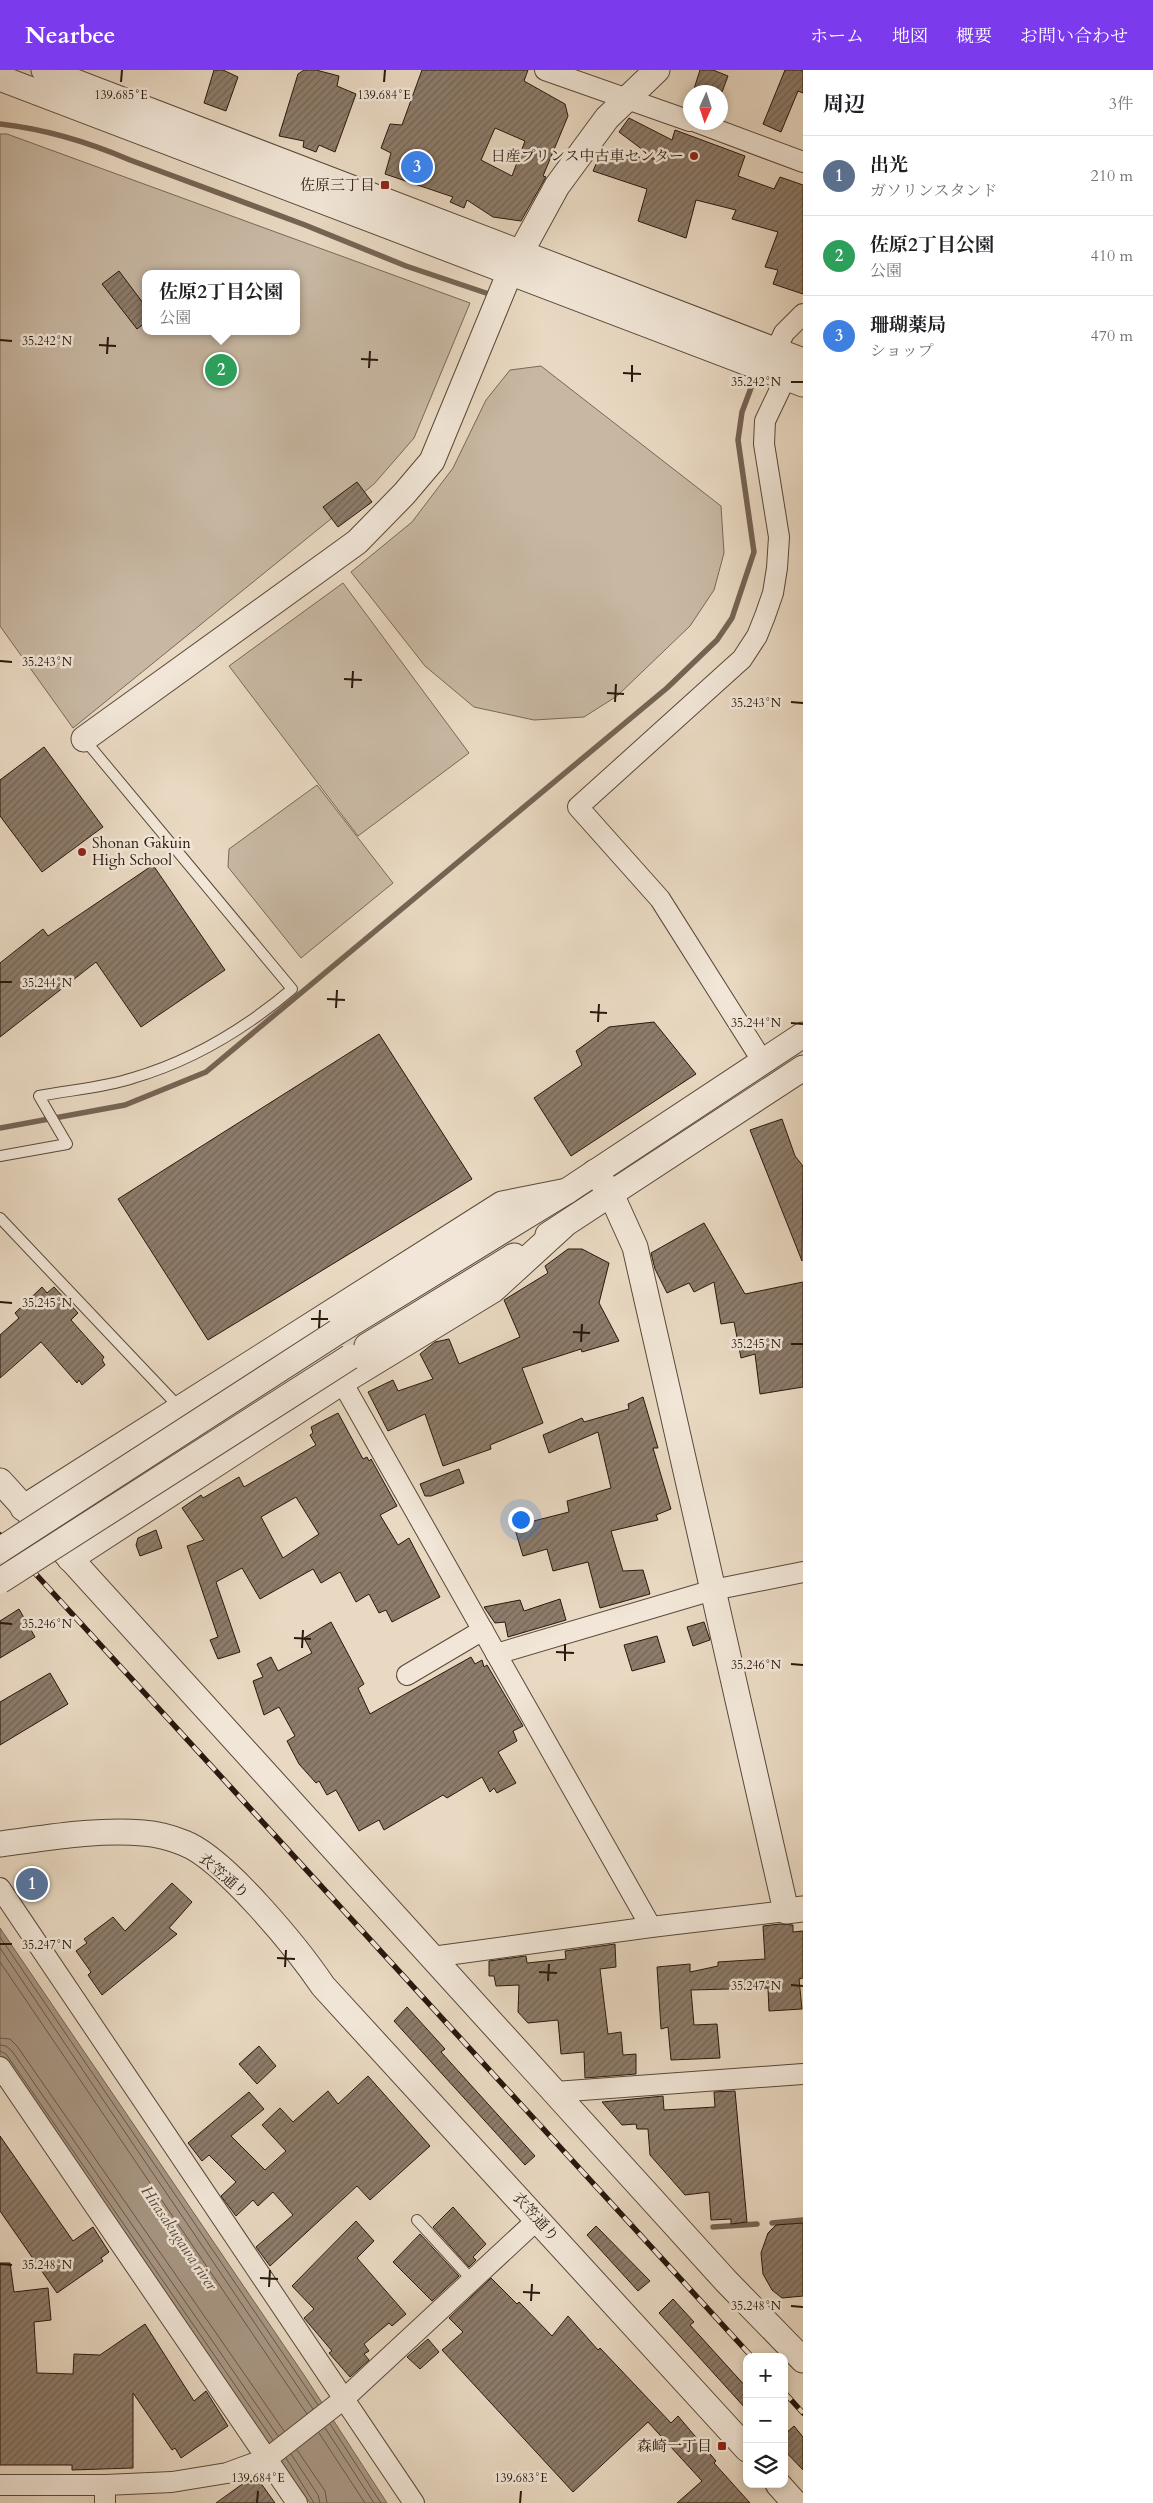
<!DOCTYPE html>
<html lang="ja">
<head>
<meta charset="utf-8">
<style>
  body { margin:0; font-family:Cardo,"Noto Serif JP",serif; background:#f6f6f6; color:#202124 }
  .controls { position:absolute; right:15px; bottom:15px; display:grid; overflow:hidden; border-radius:10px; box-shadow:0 2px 8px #0003 }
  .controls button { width:45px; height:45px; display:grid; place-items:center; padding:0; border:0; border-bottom:1px solid #e0e0e0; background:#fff; color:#202124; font:25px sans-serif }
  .compass { position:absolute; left:683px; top:15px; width:45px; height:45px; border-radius:50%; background:#fff; box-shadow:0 2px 8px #0003; rotate:183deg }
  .you { position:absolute; left:520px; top:1449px; width:18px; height:18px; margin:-12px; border:4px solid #fff; border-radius:50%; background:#1a73e8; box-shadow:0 0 0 8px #1a73e833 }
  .badge { display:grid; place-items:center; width:32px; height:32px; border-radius:50%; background:#7c3aed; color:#fff; font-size:16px; font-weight:700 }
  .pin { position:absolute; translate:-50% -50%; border:2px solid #fff; box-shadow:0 1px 5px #0006 }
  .popup { position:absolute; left:142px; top:200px; width:158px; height:65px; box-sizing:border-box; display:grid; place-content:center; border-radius:10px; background:#fff; filter:drop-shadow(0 1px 4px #0005); font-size:16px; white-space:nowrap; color:#757577 }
  .popup b { font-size:19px; color:#202124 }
  .popup::after { content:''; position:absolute; left:50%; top:100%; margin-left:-10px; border:10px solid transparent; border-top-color:#fff }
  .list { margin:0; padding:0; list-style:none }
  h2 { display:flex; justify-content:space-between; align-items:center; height:65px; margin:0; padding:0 20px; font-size:21px }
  h2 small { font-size:16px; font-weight:400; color:#757577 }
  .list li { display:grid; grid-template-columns:32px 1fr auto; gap:15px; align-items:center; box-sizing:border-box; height:80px; padding:0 20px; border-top:1px solid #e0e0e0 }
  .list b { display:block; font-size:19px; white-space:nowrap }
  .list p { margin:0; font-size:16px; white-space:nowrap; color:#757577 }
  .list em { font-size:16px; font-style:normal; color:#757577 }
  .icon { flex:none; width:28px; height:28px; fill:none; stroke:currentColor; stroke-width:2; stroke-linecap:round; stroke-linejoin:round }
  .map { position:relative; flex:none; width:803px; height:2433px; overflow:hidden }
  header { display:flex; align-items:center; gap:30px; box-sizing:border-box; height:70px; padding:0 25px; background:#7c3aed; color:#fff }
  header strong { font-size:24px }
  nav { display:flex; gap:28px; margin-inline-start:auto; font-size:18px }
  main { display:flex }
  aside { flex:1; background:#fff }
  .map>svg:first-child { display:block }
</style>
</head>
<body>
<header>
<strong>Nearbee</strong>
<nav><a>ホーム</a><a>地図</a><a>概要</a><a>お問い合わせ</a></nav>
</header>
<main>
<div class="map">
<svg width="803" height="2433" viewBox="0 0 803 2433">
  <defs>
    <pattern id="building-hatch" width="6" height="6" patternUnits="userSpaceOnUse" patternTransform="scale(1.25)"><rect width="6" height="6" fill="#8d7c6b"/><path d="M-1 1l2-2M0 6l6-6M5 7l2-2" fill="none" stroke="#736556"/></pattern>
  </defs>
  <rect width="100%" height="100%" fill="#e9d9c2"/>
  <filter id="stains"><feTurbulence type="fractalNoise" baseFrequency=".004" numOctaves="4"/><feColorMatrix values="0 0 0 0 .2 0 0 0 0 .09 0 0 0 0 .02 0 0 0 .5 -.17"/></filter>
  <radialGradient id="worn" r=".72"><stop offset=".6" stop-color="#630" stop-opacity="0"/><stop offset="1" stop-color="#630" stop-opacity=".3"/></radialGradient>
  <g fill="#c8b8a3" stroke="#786858" fill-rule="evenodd">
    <path d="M0 64H7L470 233 414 368 374 414 73 658 0 556ZM146 204H296V261H146Z"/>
    <path d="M541 296 721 436 724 483 714 520 690 556 617 626 584 647 534 650 474 637 425 596 351 502 412 452 453 398 486 330 510 300Z"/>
    <path d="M343 513 469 683 358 766 229 596Z"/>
    <path d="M317 715 393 813 301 888 228 797 229 779Z"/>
  </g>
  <path fill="#a89784" stroke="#756454" d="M0 1858 304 2305 387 2433H310L0 1984Z"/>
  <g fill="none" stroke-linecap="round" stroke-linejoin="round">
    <g stroke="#685748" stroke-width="1">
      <path d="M0 1867 318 2335"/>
      <path d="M0 1878 313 2339"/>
      <path d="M0 1892 307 2344"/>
      <path d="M0 1968 10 1969 17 1976 284 2361"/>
      <path d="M0 1975 6 1976 12 1981 278 2366"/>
      <path d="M0 1981 6 1984 273 2370"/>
      <path d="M330 2354 381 2433"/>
      <path d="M325 2358 374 2433"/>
      <path d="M319 2363 365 2433"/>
      <path d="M297 2380 325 2421 327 2433"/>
      <path d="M291 2384 318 2425 320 2433"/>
      <path d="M286 2388 314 2433"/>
    </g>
    <g stroke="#756454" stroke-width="5.5">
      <path d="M0 54C45 59 88 72 130 90L305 155 406 196 489 224"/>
      <path d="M0 1058 125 1035 206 1002 667 618 717 570 732 548 754 482 738 370 742 342 751 318"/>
      <path d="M772 2153 803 2150"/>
      <path d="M713 2157 757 2154"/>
    </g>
  </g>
  <g fill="url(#building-hatch)" stroke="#29170d" fill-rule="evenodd">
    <path d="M214 0H223L238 7 226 41 204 33Z"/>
    <path d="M304 0H316L339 6 337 16 356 24 335 82 319 75 316 82 303 77 304 71 279 66 298 4Z"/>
    <path d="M422 0H528L524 11 565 34 568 46 543 106 546 107 521 151 493 147 467 130 464 138 450 132 453 127 385 104 391 83 381 78 390 54 402 55ZM495 58 525 71 512 106 481 90Z"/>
    <path d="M700 0H713L728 6 722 22H693Z"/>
    <path d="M785 0H803V23L798 21 781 62 763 54Z"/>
    <path d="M629 48 672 70 675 60 745 86 738 106 774 119 780 107 803 115V224L773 214 778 200 765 197 778 162 732 149 736 140 696 130 686 168 638 151 647 119 593 101 601 83 655 89 619 62Z"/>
    <path d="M119 201 146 237V252L137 259 102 214Z"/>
    <path d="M357 412 372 432 338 457 323 437Z"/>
    <path d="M44 677 103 757 42 802 0 746V710Z"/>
    <path d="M153 795 225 900 141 957 96 892 0 967V893L43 859 48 866Z"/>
    <path d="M654 952 696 1004 571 1086 534 1028 582 995 576 981 609 957Z"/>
    <path d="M379 964 472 1109 208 1270 118 1129Z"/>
    <path d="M782 1049 795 1086 803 1096 802 1191 750 1060Z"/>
    <path d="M704 1153 745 1224 803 1212V1317L760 1324 755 1284 741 1288 734 1252 721 1254 714 1212 694 1222 689 1213 667 1223 655 1199 651 1183Z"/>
    <path d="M568 1179H582L609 1193 599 1233 619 1271 582 1282 581 1279 522 1298 543 1353 490 1375 491 1379 443 1396 425 1344 388 1361 368 1322 393 1310 398 1321 433 1309 420 1284 435 1272 449 1269 459 1294 520 1267 504 1230 548 1203 545 1196Z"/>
    <path d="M42 1217 47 1223 54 1217 78 1243 71 1250 104 1287 102 1290 105 1295 82 1315 79 1310 77 1313 41 1272 0 1308V1265L19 1248 15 1243Z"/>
    <path d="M643 1327 658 1378H653L671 1439 656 1445 658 1450 611 1461 623 1501 643 1500 650 1524 600 1538 588 1492 553 1501 547 1479 523 1486 514 1456 569 1442 567 1431 611 1418 598 1362 549 1383 543 1365 582 1348 584 1352 629 1339 628 1334Z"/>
    <path d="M338 1343 363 1389 367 1387 369 1391 371 1389 397 1436 380 1445 398 1475 409 1468 440 1527 392 1552 386 1540 379 1543 369 1524 356 1532 340 1502 321 1513 313 1499 260 1529 242 1498 216 1512 240 1582 218 1589 210 1570 218 1567 187 1476 204 1470 182 1438 201 1425 203 1428 239 1407 244 1417 316 1375 310 1365 313 1363 311 1357ZM296 1427 319 1464 283 1488 261 1447Z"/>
    <path d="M459 1399 464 1413 431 1426H425L420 1414Z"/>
    <path d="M156 1460 162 1478 140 1486 136 1475 138 1468Z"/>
    <path d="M560 1529 566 1550 508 1567 505 1552 495 1553 484 1537 520 1530 524 1541Z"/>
    <path d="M19 1539 35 1567 0 1588V1551Z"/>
    <path d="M331 1552 364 1614 358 1618 370 1644 471 1587 475 1594 482 1590 484 1597 487 1595 523 1656 513 1661 517 1671 498 1682 516 1713 497 1723 494 1718 490 1722 482 1707 447 1728 443 1725 384 1760 379 1750 359 1761 336 1720 327 1725 319 1711 316 1713 299 1694 287 1671 295 1666 279 1637 264 1645 253 1611 263 1607 257 1594 271 1587 278 1601 312 1583 304 1568Z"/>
    <path d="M704 1552 710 1570 693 1576 687 1557Z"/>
    <path d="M657 1566 665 1592 632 1601 624 1575Z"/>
    <path d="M50 1603 68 1634 0 1675V1632Z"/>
    <path d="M172 1813 192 1832 169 1858 177 1864 102 1925 88 1905 91 1902 76 1881 87 1873 84 1869 113 1847 125 1861Z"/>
    <path d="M780 1854 793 1855V1862L803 1861V1908L799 1909 802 1939 769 1941 768 1918 691 1920 694 1955 717 1954 720 1988 671 1990 668 1957 661 1959 657 1897 690 1894V1902L718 1896V1892L765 1889 763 1856Z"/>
    <path d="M615 1874 616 1897 600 1899 608 1964 621 1962 623 1985 636 1984V2004L585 2008 584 1982 561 1984 558 1950 528 1953 518 1942 519 1915 496 1916 494 1906H489V1891L526 1886 527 1893 566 1889 565 1881Z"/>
    <path d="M407 1937 445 1979 441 1982 535 2086 525 2095 394 1951Z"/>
    <path d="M259 1976 276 1996 257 2014 239 1994Z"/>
    <path d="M368 2006 430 2076 370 2130 357 2116 270 2196 256 2177 293 2145 273 2122 258 2136 253 2130 236 2146 221 2126 236 2112 209 2085 202 2091 188 2073 249 2022 264 2039 231 2066 265 2100 286 2081 262 2055 280 2038 293 2052 328 2021 338 2034Z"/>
    <path d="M735 2021 747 2152 731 2154V2149L711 2150 709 2122 685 2125 650 2085 648 2059H637L636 2054 622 2055 602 2032 663 2026 664 2040 715 2037 714 2022Z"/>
    <path d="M0 2066 73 2171 93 2157 109 2182 101 2188 103 2191 57 2223 0 2141Z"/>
    <path d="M453 2137 486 2174 473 2187 476 2190 469 2197 433 2157Z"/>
    <path d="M356 2151 374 2171 357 2188 406 2244 392 2256 389 2253 364 2274 369 2281 364 2284 369 2290 350 2307 329 2283 332 2281 304 2248 314 2239 292 2216Z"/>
    <path d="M803 2153V2226L782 2228 772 2220 763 2204 761 2183 768 2163 776 2155Z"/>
    <path d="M596 2156 650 2211 638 2221 587 2165Z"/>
    <path d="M420 2164 459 2206 432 2231 393 2192Z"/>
    <path d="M0 2193H10L14 2222 48 2218 51 2250 34 2252 37 2303 73 2304 74 2284 100 2285 145 2254 194 2331 206 2321 228 2356 181 2388 175 2378 172 2380 133 2323V2398L72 2400V2395H0Z"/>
    <path d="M491 2208 517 2234 519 2232 552 2266 568 2246 598 2280 600 2278 671 2353 678 2346 716 2391 714 2393 750 2433H677L702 2411 648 2352 573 2422 442 2280 463 2262 449 2248Z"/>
    <path d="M673 2229 694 2252 690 2255 747 2318V2340L659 2243Z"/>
    <path d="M428 2269 439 2282 420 2299 407 2287Z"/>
    <path d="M794 2356 803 2367V2400L784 2380V2365Z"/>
    <path d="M255 2405 275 2433H216Z"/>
  </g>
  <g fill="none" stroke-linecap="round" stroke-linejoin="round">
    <g stroke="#59483a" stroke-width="12">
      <g id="service">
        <path d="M0 1086 67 1074 39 1026C69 1020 103 1018 133 1008 191 991 246 958 292 919L84 669"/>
        <path d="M0 1148 179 1337"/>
        <path d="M417 2150 472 2210"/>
      </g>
    </g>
    <g stroke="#59483a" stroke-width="22">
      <g id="minor">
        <path d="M545 0 690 51"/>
        <path d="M696 52 803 92"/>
        <path d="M770 293 784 263 803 244"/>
        <path d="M763 992 660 829 578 737 742 589 757 566 765 546 773 523 777 498 779 467 764 374 765 351 785 309"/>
        <path d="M342 1312 651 1857 786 1841"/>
        <path d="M496 1584 713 1520 803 1502"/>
        <path d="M407 1605 483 1560"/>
        <path d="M0 1818 414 2433"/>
        <path d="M432 1887 651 1857"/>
        <path d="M0 1997 297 2433"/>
        <path d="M555 2022 803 2004"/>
        <path d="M0 2415H105L172 2412 227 2403 268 2388 345 2328 538 2149"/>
        <path d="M105 2433V2415"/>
      </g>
    </g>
    <g stroke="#59483a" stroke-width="27">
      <g id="tertiary">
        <path d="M44 0 803 291"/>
        <path d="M0 8 803 314"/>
        <path d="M84 669 357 472 404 424 432 391 510 202 557 116 607 48 657 0"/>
        <path d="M595 1102 611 1124 635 1177 786 1841 803 1839"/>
        <path d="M548 1165 803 998"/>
        <path d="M337 1262 567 1121 803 965"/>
        <path d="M367 1276 514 1186"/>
        <path d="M0 1411 726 2211 803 2290"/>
        <path d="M23 1438 502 1134 567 1121"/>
        <path d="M70 1489 342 1312 493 1220 563 1156"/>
        <path d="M0 1774C47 1768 96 1759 143 1763 156 1764 172 1768 184 1773 224 1788 298 1879 323 1916L747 2379"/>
        <path d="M778 2414 795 2433"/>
      </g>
    </g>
    <use href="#service" stroke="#f1e6d7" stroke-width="10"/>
    <use href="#minor" stroke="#f1e6d7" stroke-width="20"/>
    <use href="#tertiary" stroke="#f1e6d7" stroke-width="25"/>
    <g stroke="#29170d" stroke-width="5.5">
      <g id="rail">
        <path d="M0 1465 752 2287"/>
        <path d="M784 2322 803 2343"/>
      </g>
    </g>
    <use href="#rail" stroke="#f1e6d7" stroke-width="4" stroke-dasharray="11" stroke-linecap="butt"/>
    <g stroke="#59483a" stroke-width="27" stroke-linecap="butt">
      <g id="tertiary-bridge">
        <path d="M0 1480 337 1262"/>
        <path d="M0 1511 350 1287"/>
      </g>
    </g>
    <use href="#tertiary-bridge" stroke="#f1e6d7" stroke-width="25"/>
  </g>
  <path fill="none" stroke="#29170d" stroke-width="2" d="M121 12 122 0M384 12 385 0M0 270 12 271M99 275 116 276M107 284 108 267M361 289 378 290M369 298 370 281M623 303 641 304M632 312V295M791 312H803M0 591 12 592M344 609 362 610M352 618 353 601M607 623 624 624M615 632 616 614M791 632 803 633M0 912H12M327 929 345 930M336 938 337 920M590 942 607 943M598 952 599 934M791 953 803 954M0 1232 12 1233M311 1249H328M319 1258 320 1240M573 1262 590 1263M581 1272 582 1254M791 1274H803M0 1553 12 1554M294 1568 311 1569M302 1578 303 1560M556 1582 574 1583M565 1591V1574M791 1594 803 1595M0 1874H12M277 1888 295 1889M285 1897 286 1880M539 1902 557 1903M548 1911 549 1894M791 1915 803 1916M0 2194 12 2195M260 2208 278 2209M269 2217 270 2200M523 2222 540 2223M531 2231 532 2214M791 2236 803 2237M257 2433 258 2421M520 2433 521 2421"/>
  <g fill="#8f2418" stroke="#f1e6d7" stroke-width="2">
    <circle cx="694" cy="86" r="5"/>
    <rect x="380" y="110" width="10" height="10" rx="2.5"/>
    <circle cx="82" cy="782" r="5"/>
    <rect x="717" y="2371" width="10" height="10" rx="2.5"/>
  </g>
  <g text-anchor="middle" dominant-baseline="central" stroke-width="5" stroke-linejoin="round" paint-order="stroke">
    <g font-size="15" fill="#29170d" stroke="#f1e6d7" text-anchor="end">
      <text x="684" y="86">日産プリンス中古車センター</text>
      <text x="375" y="115">佐原三丁目</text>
      <text x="92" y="773" text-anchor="start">Shonan Gakuin<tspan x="92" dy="17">High School</tspan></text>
      <text x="712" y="2376">森崎一丁目</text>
    </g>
    <g font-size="15" fill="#29170d" stroke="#f1e6d7">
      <text transform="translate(224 1806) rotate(41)">衣笠通り</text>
      <text transform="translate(536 2147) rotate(48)">衣笠通り</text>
    </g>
    <g font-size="16" font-style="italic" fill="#5c4a3d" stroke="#f1e6d7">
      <text transform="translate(179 2168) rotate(56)">Hirasakugawa river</text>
    </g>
  </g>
  <g font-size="12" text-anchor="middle" fill="#29170d" stroke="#f1e6d7" stroke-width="5" stroke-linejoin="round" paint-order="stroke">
    <text x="121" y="29">139.685°E</text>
    <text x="384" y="29">139.684°E</text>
    <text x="47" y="275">35.242°N</text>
    <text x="756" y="316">35.242°N</text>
    <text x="47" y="596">35.243°N</text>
    <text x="756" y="637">35.243°N</text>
    <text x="47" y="917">35.244°N</text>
    <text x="756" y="957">35.244°N</text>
    <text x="47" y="1237">35.245°N</text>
    <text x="756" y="1278">35.245°N</text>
    <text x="47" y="1558">35.246°N</text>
    <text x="756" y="1599">35.246°N</text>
    <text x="47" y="1879">35.247°N</text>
    <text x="756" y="1920">35.247°N</text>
    <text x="47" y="2199">35.248°N</text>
    <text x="756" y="2240">35.248°N</text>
    <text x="258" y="2412">139.684°E</text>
    <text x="521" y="2412">139.683°E</text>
  </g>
  <rect width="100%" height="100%" filter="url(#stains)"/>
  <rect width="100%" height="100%" fill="url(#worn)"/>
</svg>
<div class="controls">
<button>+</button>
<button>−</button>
<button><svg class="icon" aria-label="layers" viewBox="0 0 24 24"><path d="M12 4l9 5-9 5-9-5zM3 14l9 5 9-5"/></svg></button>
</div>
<svg class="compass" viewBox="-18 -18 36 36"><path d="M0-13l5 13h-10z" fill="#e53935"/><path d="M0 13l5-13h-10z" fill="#757577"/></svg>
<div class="you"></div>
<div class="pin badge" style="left:32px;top:1814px;background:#5c6f8a">1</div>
<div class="pin badge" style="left:221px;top:300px;background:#2e9e5b">2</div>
<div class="popup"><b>佐原2丁目公園</b>公園</div>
<div class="pin badge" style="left:417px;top:97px;background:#3f7fe0">3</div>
</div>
<aside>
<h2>周辺<small>3件</small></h2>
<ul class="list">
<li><span class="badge" style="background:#5c6f8a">1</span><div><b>出光</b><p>ガソリンスタンド</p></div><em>210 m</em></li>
<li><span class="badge" style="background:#2e9e5b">2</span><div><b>佐原2丁目公園</b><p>公園</p></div><em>410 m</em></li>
<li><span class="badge" style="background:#3f7fe0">3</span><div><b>珊瑚薬局</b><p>ショップ</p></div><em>470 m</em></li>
</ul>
</aside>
</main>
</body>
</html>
